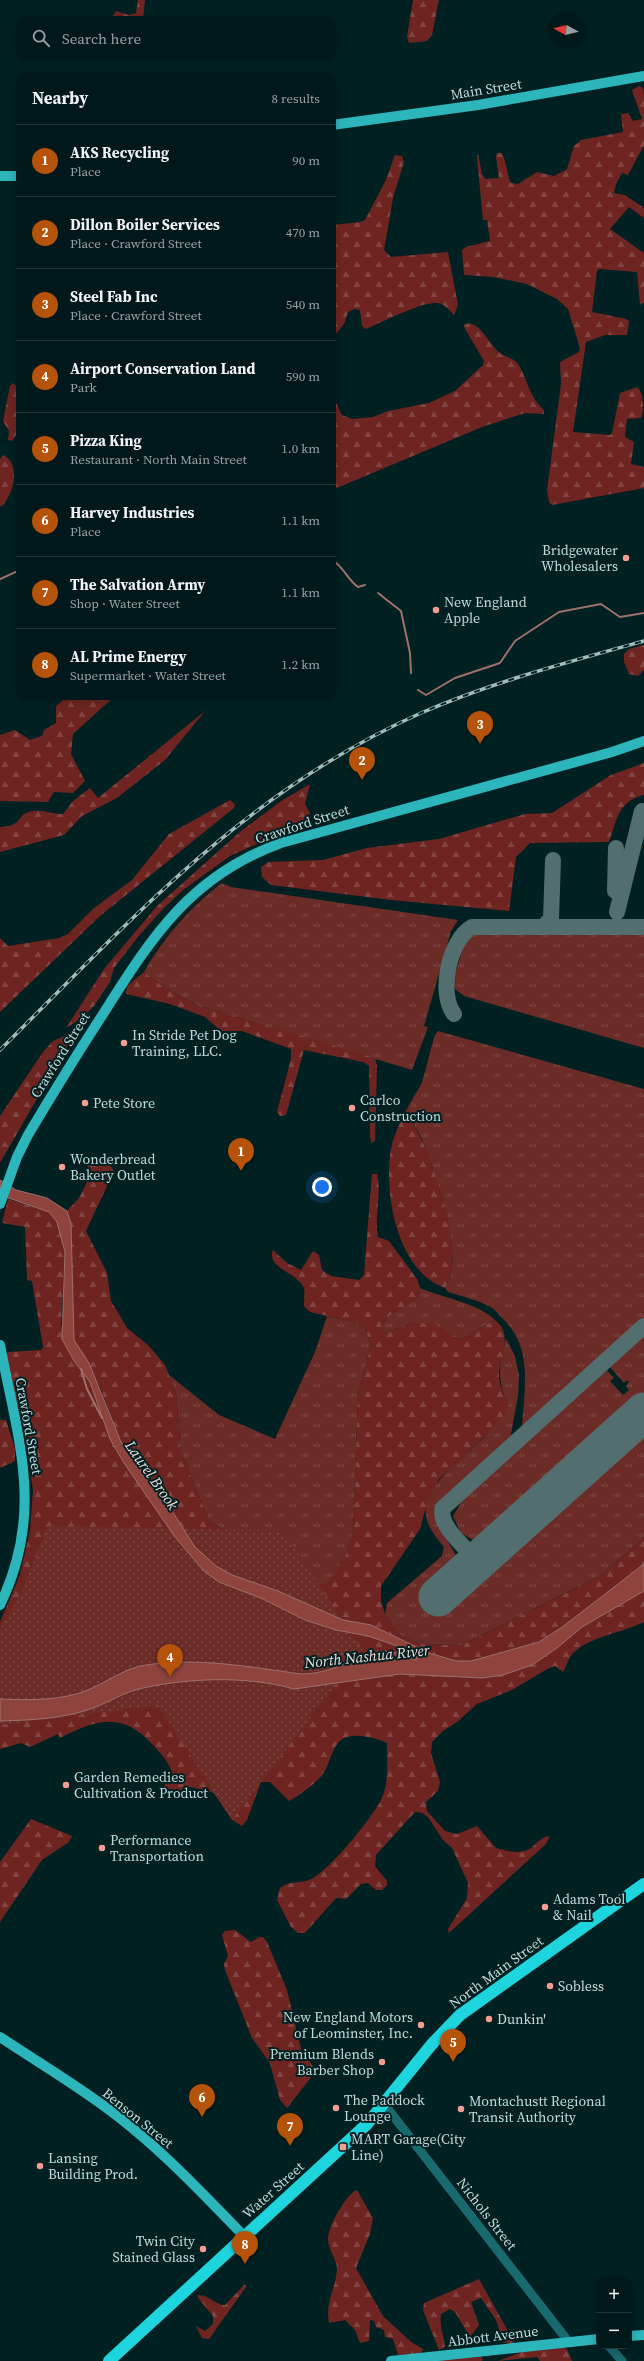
<!DOCTYPE html>
<html lang="en">
<head>
<meta charset="utf-8">
<style>
  body { margin:0; font-family:"Source Serif 4",serif; background:#0b2123; color:#f1f3f6 }
  .controls { position:absolute; right:12px; bottom:12px; display:grid; overflow:hidden; border-radius:8px; box-shadow:0 2px 10px #0003 }
  .controls button { width:36px; height:36px; display:grid; place-items:center; padding:0; border:0; border-bottom:1px solid #233739; background:#01181a; color:#f1f3f6; font:20px sans-serif }
  .compass { position:absolute; left:548px; top:12px; width:36px; height:36px; border-radius:50%; background:#01181a; box-shadow:0 2px 10px #0003; rotate:278deg }
  .you { position:absolute; left:322px; top:1187px; width:14px; height:14px; margin:-10px; border:3px solid #fff; border-radius:50%; background:#1a73e8; box-shadow:0 0 0 6px #1a73e833 }
  .badge { display:grid; place-items:center; width:26px; height:26px; border-radius:50%; background:#b45309; color:#fff; font-size:13px; font-weight:700 }
  .pin { position:absolute; translate:-50% -33px; filter:drop-shadow(0 1px 2px #0008) }
  .pin::after { content:''; position:absolute; top:21px; width:14px; height:12px; background:inherit; clip-path:polygon(0 0,100% 0,50% 100%) }
  .list { margin:0; padding:0; list-style:none }
  h2 { display:flex; justify-content:space-between; align-items:center; height:52px; margin:0; padding:0 16px; font-size:17px }
  h2 small { font-size:13px; font-weight:400; color:#96a0a2 }
  .list li { display:grid; grid-template-columns:26px 1fr auto; gap:12px; align-items:center; box-sizing:border-box; height:72px; padding:0 16px; border-top:1px solid #233739 }
  .list b { display:block; font-size:15px; white-space:nowrap }
  .list p { margin:0; font-size:13px; white-space:nowrap; color:#96a0a2 }
  .list em { font-size:13px; font-style:normal; color:#96a0a2 }
  .icon { flex:none; width:22px; height:22px; fill:none; stroke:currentColor; stroke-width:2; stroke-linecap:round; stroke-linejoin:round }
  .map { position:relative; flex:none; width:644px; height:2361px; overflow:hidden }
  .search { position:absolute; background:#01181a; box-shadow:0 2px 10px #0003; left:16px; top:16px; width:320px; height:44px; display:flex; align-items:center; gap:10px; box-sizing:border-box; padding:0 14px; border-radius:12px; color:#96a0a2; font-size:15px }
  .panel { position:absolute; background:#01181a; box-shadow:0 2px 10px #0003; left:16px; top:72px; width:320px; height:628px; border-radius:12px }
  .map>svg:first-child { display:block }
</style>
</head>
<body>
<div class="map">
<svg width="644" height="2361" viewBox="0 0 644 2361">
  <defs>
    <pattern id="grass-tufts" width="24" height="20" patternUnits="userSpaceOnUse"><rect width="24" height="20" fill="#6b2c28"/><path d="M3 7l-1-3M5 7V3M7 7l1-3M15 17l-1-3M17 17v-4M19 17l1-3" fill="none" stroke="#7e4a46"/></pattern>
    <pattern id="forest-firs" width="22" height="20" patternUnits="userSpaceOnUse"><rect width="22" height="20" fill="#6e2521"/><path d="M5 1l3.5 6h-7zM16 11l3.5 6h-7z" fill="#814440"/></pattern>
    <pattern id="park-dots" width="8" height="8" patternUnits="userSpaceOnUse"><rect width="8" height="8" fill="#6b2c28"/><path d="M2 2h.1M6 6h.1" fill="none" stroke="#7e4a46" stroke-width="1.8" stroke-linecap="round"/></pattern>
  </defs>
  <rect width="100%" height="100%" fill="#012022"/>
  <g fill="url(#grass-tufts)">
    <path d="M222 883 231 887 458 920 451 931 424 1026 428 1027 412 1070 197 1005 165 988 144 972C165 936 189 908 222 883Z"/>
    <path d="M477 934H644V1048L464 996 455 989 453 981 464 944 469 938Z"/>
    <path d="M438 1031 644 1089V1319L522 1428C524 1389 534 1348 502 1318 498 1314 494 1308 489 1306 476 1300 461 1296 448 1292L445 1288C467 1258 435 1173 423 1141 419 1133 413 1125 410 1116 407 1102 417 1094 422 1082 427 1067 430 1050 435 1035Z"/>
    <path d="M420 1288C441 1297 480 1304 495 1320L460 1339 412 1323 384 1333 381 1327 389 1316 417 1298Z"/>
    <path d="M327 1316 358 1323 365 1329 371 1345 358 1395 353 1533 345 1557 328 1584H318L209 1521 181 1452 176 1393 169 1375 219 1415 275 1439 315 1352Z"/>
    <path d="M644 1334V1394L478 1543 461 1533 453 1516 464 1498 499 1463 605 1368 614 1378 610 1381 623 1395 629 1390 626 1386 629 1382 627 1380 624 1383 608 1365Z"/>
    <path d="M506 1339 515 1356 519 1375 518 1396 510 1440 441 1501C430 1522 450 1542 459 1561L428 1588 447 1608 644 1431V1538L602 1575 462 1645 419 1644 397 1633 385 1614 387 1603 442 1556 444 1547C436 1537 428 1528 426 1515 420 1486 470 1453 487 1434 495 1425 502 1415 509 1405 496 1382 499 1364 506 1339Z"/>
  </g>
  <g fill="url(#forest-firs)">
    <path d="M138 0H145L143 20H110L116 11 129 15 136 13Z"/>
    <path d="M413 0H439L432 35 427 41 409 43 407 37Z"/>
    <path d="M639 86 643 88 644 96V145L628 175 622 173 616 184 614 193 625 195 644 208V218L629 207 610 229 644 253V302L640 305 637 272 599 269 597 271 592 312 626 319 629 321 627 335H605L586 342 573 432 610 435 612 433 620 393 637 387C644 393 644 409 641 418L627 419 625 437 634 442 631 464 644 467V488L552 505 549 502 547 490 561 384 560 362 579 352 580 348 568 309 557 299 527 284 493 277 464 275 462 250 466 247 490 241 487 220H483L477 157 478 154 482 174 485 179 499 178 496 157 497 153H501C507 159 506 174 511 183L518 184 537 172 554 176 567 169 574 146 581 140 623 132 621 114 628 113 633 121 642 119 632 90Z"/>
    <path d="M395 155 402 156 404 162 393 198 384 250 391 257 448 252 458 305 454 315C450 311 444 303 437 303 420 302 383 322 366 329L362 326 360 310 354 309 348 312 344 324 332 339V225L360 222 365 220 386 180Z"/>
    <path d="M469 323C484 327 488 344 500 353 506 358 513 357 518 364 528 380 529 397 544 410V414L525 413 482 427 332 490V395L342 415 352 419 373 417 388 411 429 403 455 391 483 365 484 361 465 329 464 325Z"/>
    <path d="M13 383 20 389V429L12 441 8 440 9 431 3 421 10 386Z"/>
    <path d="M3 455C22 464 13 495 2 506H0V459Z"/>
    <path d="M644 645V670L638 676 629 674 624 662V654L629 649Z"/>
    <path d="M68 696H115L73 734 71 754 85 781 73 793 54 792 48 802 0 801V735L15 730 30 740 42 736 44 730 56 723V706Z"/>
    <path d="M205 711 165 760 117 798 82 816 64 835 0 852V827C24 826 16 815 29 812 41 808 51 814 63 814L73 801 90 788 98 798Z"/>
    <path d="M644 763V795C618 801 617 820 609 842L530 843 516 857 509 911 391 900 271 885 262 877 261 867 268 862 323 860 367 848 439 839 525 814 552 813 611 775Z"/>
    <path d="M310 784 305 804 310 813 308 821 230 856 183 890 162 910 137 938 114 968 110 982 94 1006 82 1018 66 1028 104 969 157 906 241 831 281 801Z"/>
    <path d="M230 800 235 804 234 808 100 916 0 1012V938L8 946 59 938 68 934 94 908 132 880 169 834Z"/>
    <path d="M144 972 165 988 197 1005 375 1058 377 1066 375 1141 371 1143 370 1132 369 1066 363 1062 304 1050 286 1115 280 1116 277 1112 291 1059V1049L242 1031H221L205 1017 170 1004 126 994 127 986Z"/>
    <path d="M64 1036H70L68 1045 0 1163V1116L43 1052 53 1041Z"/>
    <path d="M411 1101C411 1105 409 1112 410 1116 413 1127 422 1138 426 1149 438 1180 466 1259 445 1288 398 1271 385 1199 390 1155 392 1136 403 1117 411 1101Z"/>
    <path d="M88 1157 110 1165 114 1171 86 1231 107 1273 111 1301 119 1314 127 1328 149 1346 165 1365 176 1393 181 1452 209 1521 318 1584H327L345 1557 353 1533 358 1395 371 1345 365 1329 358 1323 310 1312 304 1306C304 1301 305 1293 304 1288 298 1273 266 1268 273 1250L287 1263 301 1270 313 1251 319 1255 322 1270 331 1276 359 1280 364 1275 372 1174H377C382 1194 374 1216 378 1237L389 1241 417 1279 420 1288 417 1298 389 1316 381 1327 384 1333 412 1323H433L460 1339 495 1320C513 1334 501 1353 499 1372 498 1384 504 1395 509 1405L504 1415 487 1434 439 1479 428 1499 420 1529 381 1586V1601L385 1614 397 1633 419 1644 462 1645 602 1575 644 1538V1564L561 1628 539 1642 471 1661H456L429 1653 371 1625 343 1620 195 1547 167 1503 121 1442 99 1385 74 1340 71 1224 67 1211 79 1198 87 1182Z"/>
    <path d="M8 1199 49 1212 57 1222 65 1252 61 1325 74 1361 90 1382 110 1439 124 1463 176 1535 336 1630 368 1636 403 1648 417 1656 416 1660 391 1651 349 1660 0 1699V1622L20 1575 30 1531 33 1490 26 1442 6 1356 8 1352 41 1350 43 1347 32 1281 27 1280 25 1227 2 1223Z"/>
    <path d="M0 1420H6L15 1448V1461L0 1468Z"/>
    <path d="M644 1591V1622C624 1632 589 1637 573 1653 569 1657 566 1667 563 1672L555 1666 549 1668 512 1690 477 1704 457 1722 443 1731 432 1742 431 1753 440 1782 438 1791 426 1802 427 1811 445 1831 457 1834 477 1826 496 1848C507 1851 521 1855 531 1848 538 1842 541 1837 550 1836L546 1844 449 1933 448 1929 467 1898 468 1883 452 1848 443 1840 428 1817 422 1813 415 1812 376 1855 375 1866 387 1881V1885L382 1890H376L368 1883 361 1884 346 1899 336 1898 305 1933H298L291 1927 277 1900 280 1888C291 1880 297 1884 309 1880 327 1874 374 1816 382 1798 389 1782 387 1760 387 1743 375 1737 347 1730 338 1743 331 1752 329 1765 323 1774 315 1784 300 1795 289 1801L270 1782H261L247 1820 242 1826 232 1820 214 1793 191 1787 170 1794 162 1789 172 1774C170 1763 162 1755 154 1746 123 1711 97 1719 60 1738L58 1734 30 1747 21 1743 0 1749V1721L95 1708 294 1689 400 1674 482 1678 503 1675 557 1648 582 1627Z"/>
    <path d="M31 1819 72 1836 69 1842 42 1860 0 1922V1862Z"/>
    <path d="M235 1930 251 1942 259 1937H263L267 1942 287 1990 301 2049 316 2071 287 2108 280 2100 270 2063 252 2038 225 1970 224 1964 228 1956 222 1935 225 1931Z"/>
    <path d="M357 2190 373 2218 370 2234 356 2268 383 2316 411 2342 423 2349 421 2354 398 2355 393 2339 385 2337 384 2330 376 2327 374 2321 370 2320 369 2341 360 2343 355 2330 345 2320 329 2323C325 2301 336 2289 337 2269 337 2259 328 2250 328 2239 328 2227 345 2195 357 2190Z"/>
    <path d="M479 2279 514 2342 509 2344 503 2342 496 2320 481 2298 471 2302 479 2325 470 2337 455 2312 450 2309 441 2314C439 2326 444 2335 445 2347L439 2350 423 2310 424 2303Z"/>
    <path d="M245 2284 246 2287 209 2339 202 2338 196 2326 205 2331 213 2324V2316L198 2298V2295C208 2294 215 2305 225 2305Z"/>
    <path d="M562 2345 567 2349 572 2361H540L537 2357 498 2361 524 2351Z"/>
    <path d="M480 2356 483 2359 482 2361H433Z"/>
  </g>
  <path fill="url(#park-dots)" d="M48 1526 283 1531 362 1650 232 1820 158 1705 0 1725V1630L21 1593Z"/>
  <path fill="#8e433d" stroke="#9e706c" d="M0 1180 16 1190 47 1198 67 1211 71 1224 74 1340 89 1363 121 1442 167 1503 195 1547 216 1566 232 1575 278 1591 343 1620 371 1625 429 1653 456 1661H471L539 1642 561 1628 644 1564V1591L582 1627 557 1648 532 1665 503 1675 482 1678 400 1674 294 1689C246 1675 182 1678 135 1690 121 1694 109 1702 96 1707 64 1719 33 1720 0 1721V1699C29 1700 63 1701 90 1689 109 1681 125 1668 146 1665 196 1657 251 1667 301 1674 313 1674 322 1672 334 1668 351 1662 372 1648 392 1652 400 1653 408 1657 416 1660L417 1656 403 1648 368 1636 336 1630 305 1620 263 1599 219 1582 204 1571 175 1537 124 1463 110 1439 90 1382 74 1361 62 1339 65 1252 57 1222 49 1212 0 1195Z"/>
  <g fill="none" stroke-linecap="round" stroke-linejoin="round">
    <g stroke="#9e706c" stroke-width="2">
      <path d="M332 563 335 562C346 571 348 580 358 587L365 585"/>
      <path d="M0 579 20 570"/>
      <path d="M378 593 401 611 410 653 411 673"/>
      <path d="M418 690 426 695 455 678 500 663 515 641 559 612 601 604 620 617 644 613"/>
      <path d="M81 1369 87 1389 102 1418"/>
    </g>
    <g stroke="#526e6f" stroke-width="16">
      <path d="M615 891 616 848"/>
      <path d="M617 912 642 811"/>
      <path d="M544 926 551 919 553 860"/>
      <path d="M454 1014C438 993 449 940 472 927H644"/>
      <path d="M478 1561C467 1549 437 1525 443 1508L644 1326"/>
    </g>
    <path stroke="#526e6f" stroke-width="39" d="M438 1597 644 1412"/>
    <g stroke="#196a6e" stroke-width="9">
      <path d="M384 2104 568 2341"/>
      <path d="M609 2346 622 2361"/>
    </g>
    <g stroke="#2cb6bc" stroke-width="10">
      <path d="M332 125 478 105 644 76"/>
      <path d="M0 176H20"/>
      <path d="M0 1204 17 1157 28 1135C53 1093 79 1051 105 1011 153 935 192 875 281 843L612 752 644 741"/>
      <path d="M0 1345C18 1440 45 1512 0 1605"/>
      <path d="M0 2037C39 2063 80 2087 116 2115 163 2151 203 2194 244 2236"/>
      <path d="M629 2336 644 2335"/>
      <path d="M391 2361 599 2339"/>
    </g>
    <path stroke="#1fd5dd" stroke-width="12" d="M109 2361 367 2124 432 2044 460 2015 644 1884"/>
    <g stroke="#a4bbbc" stroke-width="3.5">
      <path id="rail" d="M0 1050C132 919 247 790 421 713 493 682 568 662 644 641"/>
    </g>
    <use href="#rail" stroke="#012022" stroke-width="2" stroke-dasharray="6" stroke-linecap="butt"/>
  </g>
  <g fill="#f59c93" stroke="#012022" stroke-width="1.5">
    <circle cx="626" cy="558" r="4"/>
    <circle cx="436" cy="610" r="4"/>
    <circle cx="124" cy="1043" r="4"/>
    <circle cx="85" cy="1103" r="4"/>
    <circle cx="352" cy="1108" r="4"/>
    <circle cx="62" cy="1167" r="4"/>
    <circle cx="66" cy="1785" r="4"/>
    <circle cx="102" cy="1848" r="4"/>
    <circle cx="545" cy="1907" r="4"/>
    <circle cx="550" cy="1986" r="4"/>
    <circle cx="489" cy="2019" r="4"/>
    <circle cx="421" cy="2025" r="4"/>
    <circle cx="382" cy="2062" r="4"/>
    <circle cx="336" cy="2108" r="4"/>
    <circle cx="461" cy="2109" r="4"/>
    <rect x="339" y="2143" width="8" height="8" rx="2"/>
    <circle cx="40" cy="2166" r="4"/>
    <circle cx="203" cy="2249" r="4"/>
  </g>
  <g text-anchor="middle" dominant-baseline="central" stroke-width="4" stroke-linejoin="round" paint-order="stroke">
    <g font-size="14" fill="#c2d8d8" stroke="#012022">
      <text transform="translate(486 89) rotate(-9)">Main Street</text>
      <text transform="translate(302 824) rotate(-18)">Crawford Street</text>
      <text transform="translate(60 1055) rotate(-58)">Crawford Street</text>
      <text transform="translate(29 1426) rotate(80)">Crawford Street</text>
      <text transform="translate(496 1972) rotate(-36)">North Main Street</text>
      <text transform="translate(138 2118) rotate(39)">Benson Street</text>
      <text transform="translate(273 2190) rotate(-42)">Water Street</text>
      <text transform="translate(487 2214) rotate(52)">Nichols Street</text>
      <text transform="translate(493 2336) rotate(-7)">Abbott Avenue</text>
    </g>
    <g font-size="14" fill="#c2d8d8" stroke="#012022" text-anchor="start">
      <text x="618" y="550" text-anchor="end">Bridgewater<tspan x="618" dy="16">Wholesalers</tspan></text>
      <text x="444" y="602">New England<tspan x="444" dy="16">Apple</tspan></text>
      <text x="132" y="1035">In Stride Pet Dog<tspan x="132" dy="16">Training, LLC.</tspan></text>
      <text x="360" y="1100">Carlco<tspan x="360" dy="16">Construction</tspan></text>
      <text x="93" y="1103">Pete Store</text>
      <text x="70" y="1159">Wonderbread<tspan x="70" dy="16">Bakery Outlet</tspan></text>
      <text x="74" y="1777">Garden Remedies<tspan x="74" dy="16">Cultivation &amp; Product</tspan></text>
      <text x="110" y="1840">Performance<tspan x="110" dy="16">Transportation</tspan></text>
      <text x="553" y="1899">Adams Tool<tspan x="553" dy="16">&amp; Nail</tspan></text>
      <text x="558" y="1986">Sobless</text>
      <text x="413" y="2017" text-anchor="end">New England Motors<tspan x="413" dy="16">of Leominster, Inc.</tspan></text>
      <text x="497" y="2019">Dunkin'</text>
      <text x="374" y="2054" text-anchor="end">Premium Blends<tspan x="374" dy="16">Barber Shop</tspan></text>
      <text x="344" y="2100">The Paddock<tspan x="344" dy="16">Lounge</tspan></text>
      <text x="469" y="2101">Montachustt Regional<tspan x="469" dy="16">Transit Authority</tspan></text>
      <text x="351" y="2139">MART Garage(City<tspan x="351" dy="16">Line)</tspan></text>
      <text x="48" y="2158">Lansing<tspan x="48" dy="16">Building Prod.</tspan></text>
      <text x="195" y="2241" text-anchor="end">Twin City<tspan x="195" dy="16">Stained Glass</tspan></text>
    </g>
    <g font-size="15" font-style="italic" fill="#f5ddda" stroke="#012022">
      <text transform="translate(152 1475) rotate(55)">Laurel Brook</text>
      <text transform="translate(367 1656) rotate(-6)">North Nashua River</text>
    </g>
  </g>
</svg>
<div class="controls">
<button>+</button>
<button>−</button>
</div>
<svg class="compass" viewBox="-18 -18 36 36"><path d="M0-13l5 13h-10z" fill="#e53935"/><path d="M0 13l5-13h-10z" fill="#96a0a2"/></svg>
<div class="you"></div>
<div class="pin badge" style="left:241px;top:1171px">1</div>
<div class="pin badge" style="left:362px;top:780px">2</div>
<div class="pin badge" style="left:480px;top:744px">3</div>
<div class="pin badge" style="left:170px;top:1677px">4</div>
<div class="pin badge" style="left:453px;top:2062px">5</div>
<div class="pin badge" style="left:202px;top:2117px">6</div>
<div class="pin badge" style="left:290px;top:2146px">7</div>
<div class="pin badge" style="left:245px;top:2264px">8</div>
<div class="search"><svg class="icon" aria-label="search" viewBox="0 0 24 24"><circle cx="10" cy="10" r="6"/><path d="M15 15l6 6"/></svg>Search here</div>
<section class="panel">
<h2>Nearby<small>8 results</small></h2>
<ul class="list">
<li><span class="badge">1</span><div><b>AKS Recycling</b><p>Place</p></div><em>90 m</em></li>
<li><span class="badge">2</span><div><b>Dillon Boiler Services</b><p>Place · Crawford Street</p></div><em>470 m</em></li>
<li><span class="badge">3</span><div><b>Steel Fab Inc</b><p>Place · Crawford Street</p></div><em>540 m</em></li>
<li><span class="badge">4</span><div><b>Airport Conservation Land</b><p>Park</p></div><em>590 m</em></li>
<li><span class="badge">5</span><div><b>Pizza King</b><p>Restaurant · North Main Street</p></div><em>1.0 km</em></li>
<li><span class="badge">6</span><div><b>Harvey Industries</b><p>Place</p></div><em>1.1 km</em></li>
<li><span class="badge">7</span><div><b>The Salvation Army</b><p>Shop · Water Street</p></div><em>1.1 km</em></li>
<li><span class="badge">8</span><div><b>AL Prime Energy</b><p>Supermarket · Water Street</p></div><em>1.2 km</em></li>
</ul>
</section>
</div>
</body>
</html>
